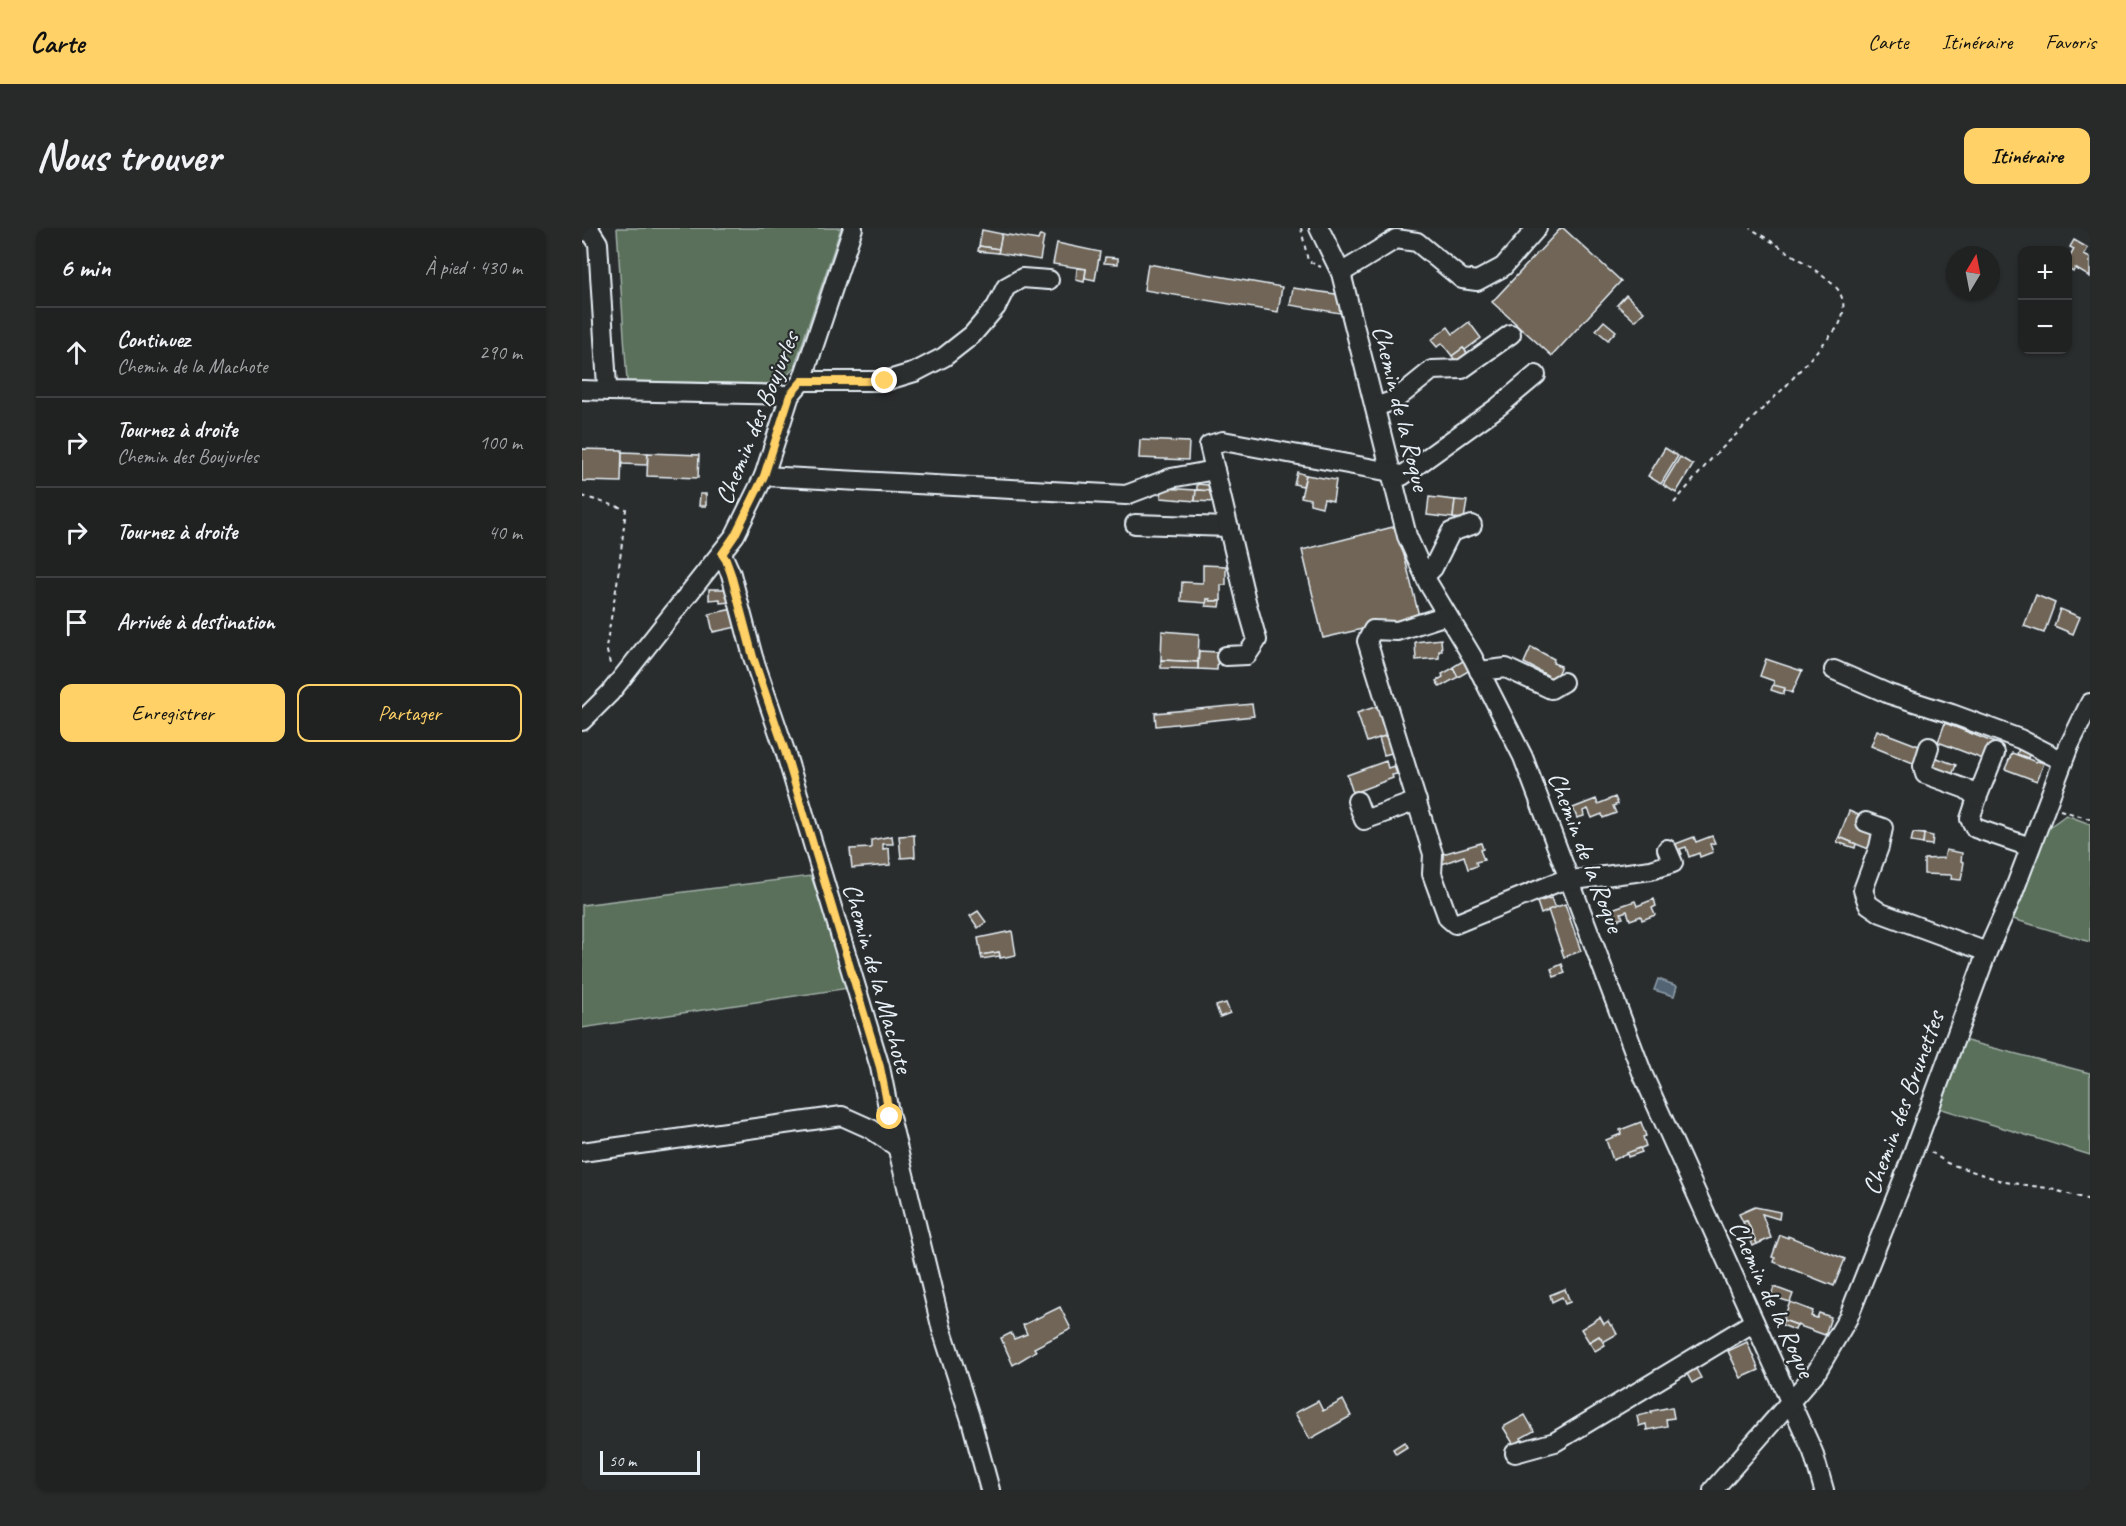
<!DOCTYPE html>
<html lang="fr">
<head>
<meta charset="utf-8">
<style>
  body { margin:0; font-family:Caveat,sans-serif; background:#282a2a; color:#f1f3f6 }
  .controls { position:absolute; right:18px; top:18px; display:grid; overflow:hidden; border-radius:12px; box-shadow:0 2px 4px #0004 }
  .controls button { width:54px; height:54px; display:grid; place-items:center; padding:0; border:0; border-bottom:2px solid #3d3f40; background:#202222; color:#f1f3f6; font:30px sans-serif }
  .compass { position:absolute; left:1364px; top:18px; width:54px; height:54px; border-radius:50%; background:#202222; box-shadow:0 2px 4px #0004; rotate:10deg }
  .scale { position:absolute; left:18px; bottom:15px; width:100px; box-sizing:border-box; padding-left:6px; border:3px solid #e8f1f8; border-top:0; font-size:16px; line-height:21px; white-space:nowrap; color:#e8f1f8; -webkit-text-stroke:4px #2a2d2e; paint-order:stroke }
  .stop { position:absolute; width:18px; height:18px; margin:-14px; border:4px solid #ffd166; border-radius:50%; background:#fff }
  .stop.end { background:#ffd166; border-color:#fff; box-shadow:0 2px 6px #0008 }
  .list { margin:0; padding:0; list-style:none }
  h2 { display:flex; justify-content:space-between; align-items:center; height:78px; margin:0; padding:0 24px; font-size:26px }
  h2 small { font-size:20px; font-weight:400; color:#a2a4a5 }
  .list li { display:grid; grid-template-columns:39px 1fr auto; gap:18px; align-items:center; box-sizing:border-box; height:90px; padding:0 24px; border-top:2px solid #3d3f40 }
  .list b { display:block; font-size:22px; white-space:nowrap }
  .list p { margin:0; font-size:20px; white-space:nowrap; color:#a2a4a5 }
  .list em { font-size:20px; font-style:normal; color:#a2a4a5 }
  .actions { display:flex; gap:12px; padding:18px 24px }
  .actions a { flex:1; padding:14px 0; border:2px solid #ffd166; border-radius:12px; text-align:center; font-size:21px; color:#ffd166 }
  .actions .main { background:#ffd166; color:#111 }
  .icon { flex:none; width:33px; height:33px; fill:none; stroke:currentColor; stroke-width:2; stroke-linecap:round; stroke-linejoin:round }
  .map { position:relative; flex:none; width:1508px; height:1262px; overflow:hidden; border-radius:12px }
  header { display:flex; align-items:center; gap:36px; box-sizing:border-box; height:84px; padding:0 30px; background:#ffd166; color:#111 }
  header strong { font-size:28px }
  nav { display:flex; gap:33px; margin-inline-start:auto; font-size:21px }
  .intro { display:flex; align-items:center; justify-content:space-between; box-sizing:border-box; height:144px; padding:0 36px }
  h1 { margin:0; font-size:42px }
  .button { padding:15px 27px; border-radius:12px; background:#ffd166; color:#111; font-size:21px; font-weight:700 }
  main { display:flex; gap:36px; padding:0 36px }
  aside { flex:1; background:#202222; border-radius:12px; box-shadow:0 2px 4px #0004 }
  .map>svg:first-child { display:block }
</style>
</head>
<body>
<header>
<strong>Carte</strong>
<nav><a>Carte</a><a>Itinéraire</a><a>Favoris</a></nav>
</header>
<div class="intro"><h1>Nous trouver</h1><a class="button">Itinéraire</a></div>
<main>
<aside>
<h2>6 min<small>À pied · 430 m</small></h2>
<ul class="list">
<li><svg class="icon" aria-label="ahead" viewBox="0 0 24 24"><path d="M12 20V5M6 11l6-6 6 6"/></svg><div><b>Continuez</b><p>Chemin de la Machote</p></div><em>290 m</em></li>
<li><svg class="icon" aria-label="right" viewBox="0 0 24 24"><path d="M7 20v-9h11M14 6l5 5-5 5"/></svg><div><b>Tournez à droite</b><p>Chemin des Boujurles</p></div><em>100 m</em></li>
<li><svg class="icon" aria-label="right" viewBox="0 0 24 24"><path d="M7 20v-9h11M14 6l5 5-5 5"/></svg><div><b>Tournez à droite</b></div><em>40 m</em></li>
<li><svg class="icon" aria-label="arrive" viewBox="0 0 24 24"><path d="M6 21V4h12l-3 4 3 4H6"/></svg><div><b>Arrivée à destination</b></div></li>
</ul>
<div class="actions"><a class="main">Enregistrer</a><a>Partager</a></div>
</aside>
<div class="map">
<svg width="1508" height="1262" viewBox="0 0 1508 1262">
  <rect width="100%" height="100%" fill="#2a2d2e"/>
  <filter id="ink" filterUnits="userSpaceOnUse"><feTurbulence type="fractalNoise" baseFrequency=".0167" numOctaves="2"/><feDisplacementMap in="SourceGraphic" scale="12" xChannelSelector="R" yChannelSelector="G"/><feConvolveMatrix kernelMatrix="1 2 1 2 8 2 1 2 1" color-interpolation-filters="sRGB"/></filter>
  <g filter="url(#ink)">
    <g fill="#5a6f5a" stroke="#a1b0a9" stroke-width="1.5">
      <path d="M35 0H259L212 140 197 156 45 153Z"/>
      <path d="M1484 587 1508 596V714L1431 691 1459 605Z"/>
      <path d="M229 648 267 760 0 800V677Z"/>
      <path d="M1381 812 1508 845V927L1357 880Z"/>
    </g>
    <path fill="#526575" stroke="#8e9da9" stroke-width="1.5" d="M1076 751 1095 758 1092 768 1072 762Z"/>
    <g fill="#706557" stroke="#e8f1f8" stroke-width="1.5">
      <path d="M979 0H981L1039 53 970 128 910 74Z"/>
      <path d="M400 2 420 6 417 21 397 18Z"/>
      <path d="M420 6 456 12 458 7 462 8 458 32 416 25Z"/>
      <path d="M1492 12 1506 20 1502 27 1508 30V49L1493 40 1491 44 1486 41V33L1492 21 1488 19Z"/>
      <path d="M475 15 518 24 513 52 503 50 504 41 471 36Z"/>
      <path d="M397 18 417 21 416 25 396 23Z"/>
      <path d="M523 29 536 30V36L522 35Z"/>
      <path d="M566 36 700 59 696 84 562 62Z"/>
      <path d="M495 40 504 41 502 54 494 52Z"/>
      <path d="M711 60 760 67 758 85 708 77Z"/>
      <path d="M1044 67 1062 84 1053 93 1035 77Z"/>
      <path d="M1022 93 1034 103 1026 112 1014 102Z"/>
      <path d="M887 94 899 110 883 122 881 120 870 128 860 115 855 119 849 112 866 99 871 106Z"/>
      <path d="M881 120 886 126 875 135 870 128Z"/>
      <path d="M558 212 607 214 606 232 557 230Z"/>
      <path d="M1083 220 1096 228 1079 256 1066 248Z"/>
      <path d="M0 221 40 222 39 254 0 253Z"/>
      <path d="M40 224 66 225 65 237 40 236Z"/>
      <path d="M66 225 117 227 116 250 65 248Z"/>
      <path d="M1098 229 1111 237 1094 265 1081 257Z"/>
      <path d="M715 244 724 247 721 258 712 256Z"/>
      <path d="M724 247 754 252 751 273 742 271 740 279 728 276V271L719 269Z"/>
      <path d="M615 256 627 257V263L615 262Z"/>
      <path d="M580 260 614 262 613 273 579 270Z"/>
      <path d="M614 262 633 263 632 274 613 273Z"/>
      <path d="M118 266H124V278H117Z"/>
      <path d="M847 269 873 272 871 290 845 287Z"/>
      <path d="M873 272 885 273 882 291 871 290Z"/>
      <path d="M815 298 837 388 741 410 720 322Z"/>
      <path d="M621 337 644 338V357H639V373H628V371H625V375L599 373 600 354 621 355Z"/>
      <path d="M127 361H145L149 374 138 375V371L127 372Z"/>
      <path d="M1454 367 1473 375 1462 405 1442 398Z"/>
      <path d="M625 371H628V373H639L638 379 624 378Z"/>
      <path d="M151 381 155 399 131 404 127 386Z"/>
      <path d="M1478 381 1498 389 1491 406 1472 398Z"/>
      <path d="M580 403 617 406 616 434 579 432Z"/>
      <path d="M859 411 860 423H857V430L834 432 833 414Z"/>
      <path d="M949 419 972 431 971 435 979 438 972 453 964 449 965 447 942 435Z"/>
      <path d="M617 423 636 424 635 442 616 441Z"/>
      <path d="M884 431 890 441 876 449 871 439Z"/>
      <path d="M1184 431 1220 443 1210 465 1191 457 1192 453 1178 448Z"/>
      <path d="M579 432 616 434V441L579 440Z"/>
      <path d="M871 440 876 449 858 459 854 453 861 449 860 446Z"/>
      <path d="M1191 457 1203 460 1201 466 1189 462Z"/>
      <path d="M670 476 672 488 574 498 573 485Z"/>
      <path d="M799 477 809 506 785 514 775 485Z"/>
      <path d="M1366 488 1396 499 1393 507 1363 495Z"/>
      <path d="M1363 495 1413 515 1406 533 1356 514Z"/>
      <path d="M1295 502 1342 520 1336 537 1289 518Z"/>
      <path d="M812 505 817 523 802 527 797 510Z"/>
      <path d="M1437 520 1448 525 1446 530 1435 526Z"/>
      <path d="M1430 525 1454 534 1455 533 1462 535 1455 553 1423 541Z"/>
      <path d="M1355 530 1374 537 1369 550 1350 543Z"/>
      <path d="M804 533 806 540 812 538 815 546 810 547 811 550 771 565 765 547Z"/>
      <path d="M1033 569 1036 576 1031 578 1034 585 1021 590 1020 586 1010 590 1006 581 1001 583 1002 588 995 590 991 580 1014 571 1016 576Z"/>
      <path d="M1267 583 1279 588 1275 599 1295 607 1289 622 1257 609Z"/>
      <path d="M1331 605 1342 606 1341 616 1329 614Z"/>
      <path d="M1342 606 1351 608 1350 617 1341 616Z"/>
      <path d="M332 607 333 629 319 630 317 608Z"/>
      <path d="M310 608 311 616H301V621L307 620 308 637 270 640 268 621 289 620V612Z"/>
      <path d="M1130 608 1133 615 1128 616 1131 624 1118 629 1117 625 1107 629 1104 619 1098 621 1100 626 1092 629 1088 618 1112 609 1114 614Z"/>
      <path d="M1257 609 1274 616 1273 620 1255 614Z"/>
      <path d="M899 615 901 621 898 622 902 632 894 634 895 638 886 641 882 628 860 636 857 627Z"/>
      <path d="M1364 622 1380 625 1379 633 1382 634 1379 652 1369 651 1370 647 1342 646V631L1362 630Z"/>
      <path d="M969 670 973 680 959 686 955 674Z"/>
      <path d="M1072 671 1074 678 1070 680 1073 687 1060 692 1059 688 1048 692 1045 683 1039 685 1041 690 1034 692 1030 681 1053 673 1055 678Z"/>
      <path d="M983 676 999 723 982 729 966 682Z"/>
      <path d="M396 683 404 694 396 700 388 688Z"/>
      <path d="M430 703 434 727 418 730 417 724 399 727 396 710Z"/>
      <path d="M417 724 418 728 400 731 399 727Z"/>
      <path d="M980 736 983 745 972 749 969 741Z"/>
      <path d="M644 775 648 785 638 789 634 778Z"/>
      <path d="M1059 894 1064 908 1061 909 1064 918 1031 932 1024 912 1039 906 1038 902Z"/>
      <path d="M1058 920 1060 924 1046 929 1045 925Z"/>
      <path d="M1173 979 1198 984 1197 991 1180 986 1189 1010 1175 1016 1165 993 1161 994 1157 986Z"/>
      <path d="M1165 993 1175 1016 1171 1018 1161 994Z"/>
      <path d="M1198 1007 1206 1010V1008L1263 1031 1252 1058 1192 1034 1193 1030 1190 1029Z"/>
      <path d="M1192 1059 1211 1066 1208 1074 1189 1068Z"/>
      <path d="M983 1061 988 1074 983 1076 980 1069 970 1074 968 1067Z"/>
      <path d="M1208 1074 1231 1083 1229 1088 1235 1090 1237 1085 1249 1089 1243 1107 1201 1092Z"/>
      <path d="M478 1079 489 1101 452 1120 454 1123 431 1137 419 1110 429 1105 432 1111 445 1106 441 1097Z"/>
      <path d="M1018 1089 1022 1096 1026 1093 1029 1098 1030 1097 1035 1106 1021 1114 1017 1108 1007 1114 999 1101Z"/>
      <path d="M1201 1092 1215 1097 1213 1102 1200 1097Z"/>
      <path d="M1017 1108 1023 1117 1013 1123 1007 1114Z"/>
      <path d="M1165 1114 1177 1142 1159 1150 1146 1123Z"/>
      <path d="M1113 1139 1119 1150 1110 1155 1104 1144Z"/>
      <path d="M761 1172 769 1188 728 1211 713 1185 736 1173 741 1183Z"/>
      <path d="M1090 1179 1092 1190 1084 1191 1085 1198 1065 1202 1064 1196 1057 1198 1055 1188 1069 1185V1183Z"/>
      <path d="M943 1187 952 1203 939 1210 940 1212 932 1217 921 1199Z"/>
      <path d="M822 1214 825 1219 814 1226 811 1221Z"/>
    </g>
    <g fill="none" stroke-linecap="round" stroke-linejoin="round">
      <g stroke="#e8f1f8" stroke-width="22">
        <g id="minor">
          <path d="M737 0 759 45 825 308 846 355 891 430 941 529 1061 847 1231 1224 1242 1262"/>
          <path d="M0 3 9 4 16 15 25 158 28 163 208 167"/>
          <path d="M759 45 814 11 835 14 880 51 895 53 921 39 955 0"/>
          <path d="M220 153H303L333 144 362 129 390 107 414 79 424 59 440 50 467 52"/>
          <path d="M0 162 28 163"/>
          <path d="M793 179 813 172 850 142 880 141 929 106"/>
          <path d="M182 248 544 267 589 250 633 242"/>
          <path d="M553 296 647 299"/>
          <path d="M140 326 149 346 171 429 203 523 298 839 308 889 360 1102 389 1192 408 1262"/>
          <path d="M843 348 851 340 869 304 890 297"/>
          <path d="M865 387 815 403 791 402 785 413 851 626 850 646 866 690 873 696 976 654 1069 642 1091 635 1085 621"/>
          <path d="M644 428 665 427 675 412 665 377 627 217 641 213 809 244 820 248 916 179 954 147"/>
          <path d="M1252 442 1307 466 1370 486 1438 511 1481 533"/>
          <path d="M897 443 924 440 969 461 981 454"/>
          <path d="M0 493 28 465 153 307 182 248 208 167 220 153 271 0"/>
          <path d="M1347 519 1341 538 1343 546 1384 561 1395 570 1388 591 1393 600 1448 619"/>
          <path d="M1395 570 1413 525"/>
          <path d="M775 573 782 592 835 573"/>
          <path d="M1284 594 1301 600 1297 619 1281 662 1286 676 1299 685 1405 724"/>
          <path d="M0 924 260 888 289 901 315 919"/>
          <path d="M933 1225 973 1214 1172 1094"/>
          <path d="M1131 1262 1235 1143 1266 1090 1321 952 1405 724 1430 668 1487 518 1508 475"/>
        </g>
      </g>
      <g stroke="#e8f1f8" stroke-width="2" stroke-dasharray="4.5 4.5" stroke-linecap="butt">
        <path d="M719 0 726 33 739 39"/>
        <path d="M0 268 44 281 35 356 24 419 29 440"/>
        <path d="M1092 275 1130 230 1204 158 1256 99C1262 87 1264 76 1257 63 1247 48 1187 12 1168 0"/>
        <path d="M1478 582 1508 591"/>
        <path d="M1349 924 1365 935 1423 954 1465 960 1508 972"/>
      </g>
      <use href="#minor" stroke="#2a2d2e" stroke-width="18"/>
    </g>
  </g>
  <g fill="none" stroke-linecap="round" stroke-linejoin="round" filter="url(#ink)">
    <path stroke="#ffd166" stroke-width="8" d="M303 153H220L208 167 182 248 153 307 140 326 144 332 149 346 171 429 203 523 298 839 308 889"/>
  </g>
  <g text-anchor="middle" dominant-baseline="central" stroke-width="4.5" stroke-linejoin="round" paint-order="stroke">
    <g font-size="26" fill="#e8f1f8" stroke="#2a2d2e">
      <text transform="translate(819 180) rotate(76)">Chemin de la Roque</text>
      <text transform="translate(175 190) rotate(-68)">Chemin des Boujurles</text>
      <text transform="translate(1004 624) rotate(69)">Chemin de la Roque</text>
      <text transform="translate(296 750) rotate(74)">Chemin de la Machote</text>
      <text transform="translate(1321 875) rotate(-70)">Chemin des Brunettes</text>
      <text transform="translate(1190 1071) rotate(65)">Chemin de la Roque</text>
    </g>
  </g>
</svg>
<div class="controls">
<button>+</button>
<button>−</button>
</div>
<svg class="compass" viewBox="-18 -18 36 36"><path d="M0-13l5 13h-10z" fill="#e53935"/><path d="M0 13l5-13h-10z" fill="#a2a4a5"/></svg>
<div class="scale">50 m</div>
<div class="stop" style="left:308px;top:889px"></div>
<div class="stop end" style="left:303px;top:153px"></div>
</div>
</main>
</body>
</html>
